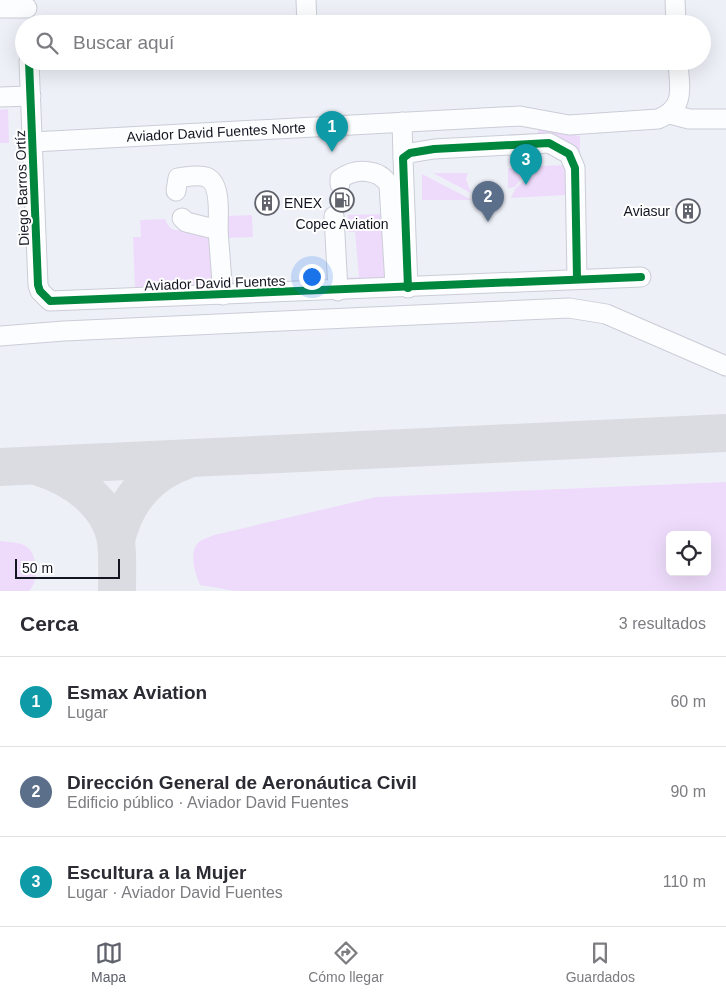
<!DOCTYPE html>
<html lang="es">
<head>
<meta charset="utf-8">
<style>
  body { margin:0; font-family:Arial,sans-serif; background:#f7f7f7; color:#2b2b33 }
  .controls { position:absolute; right:15px; bottom:15px; display:grid; overflow:hidden; border-radius:8px; box-shadow:0 5px 20px #0002 }
  .controls button { width:45px; height:45px; display:grid; place-items:center; padding:0; border:0; border-bottom:1px solid #e1e1e2; background:#fff; color:#2b2b33; font:25px sans-serif }
  .scale { position:absolute; left:15px; bottom:12px; width:105px; box-sizing:border-box; padding-left:5px; border:2px solid #131521; border-top:0; font-size:14px; line-height:18px; white-space:nowrap; color:#131521; -webkit-text-stroke:4px #fff; paint-order:stroke }
  .you { position:absolute; left:311px; top:276px; width:18px; height:18px; margin:-12px; border:4px solid #fff; border-radius:50%; background:#1a73e8; box-shadow:0 0 0 8px #1a73e833 }
  .badge { display:grid; place-items:center; width:32px; height:32px; border-radius:50%; background:#60626c; color:#fff; font-size:16px; font-weight:700 }
  .pin { position:absolute; translate:-50% -41px; filter:drop-shadow(0 1px 2px #0008) }
  .pin::after { content:''; position:absolute; top:26px; width:18px; height:15px; background:inherit; clip-path:polygon(0 0,100% 0,50% 100%) }
  .list { margin:0; padding:0; list-style:none }
  h2 { display:flex; justify-content:space-between; align-items:center; height:65px; margin:0; padding:0 20px; font-size:21px }
  h2 small { font-size:16px; font-weight:400; color:#7c7c81 }
  .list li { display:grid; grid-template-columns:32px 1fr auto; gap:15px; align-items:center; box-sizing:border-box; height:90px; padding:0 20px; border-top:1px solid #e1e1e2 }
  .list b { display:block; font-size:19px; white-space:nowrap }
  .list p { margin:0; font-size:16px; white-space:nowrap; color:#7c7c81 }
  .list em { font-size:16px; font-style:normal; color:#7c7c81 }
  .icon { flex:none; width:28px; height:28px; fill:none; stroke:currentColor; stroke-width:2; stroke-linecap:round; stroke-linejoin:round }
  .map { position:relative; flex:none; width:726px; height:591px; overflow:hidden }
  .search { position:absolute; background:#fff; box-shadow:0 5px 20px #0002; left:15px; right:15px; top:15px; height:55px; display:flex; align-items:center; gap:12px; box-sizing:border-box; padding:0 18px; border-radius:28px; color:#7c7c81; font-size:19px }
  .sheet { height:335px; background:#fff }
  nav { display:flex; justify-content:space-around; align-items:center; box-sizing:border-box; height:70px; border-top:1px solid #e1e1e2; background:#fff; font-size:14px; color:#7c7c81 }
  nav a { display:grid; justify-items:center; gap:2px }
  nav .on { color:#60626c }
  .map>svg:first-child { display:block }
</style>
</head>
<body>
<div class="map">
<svg width="726" height="591" viewBox="0 0 726 591">
  <rect width="100%" height="100%" fill="#eef0f8"/>
  <g fill="#eedbfb" fill-rule="evenodd">
    <path d="M8 109 9 143H0V110Z"/>
    <path d="M538 128 580 136V169L538 140Z"/>
    <path d="M566 165V195L511 198 515 189 539 166Z"/>
    <path d="M530 167 515 187 508 188V168Z"/>
    <path d="M433 173H468L466 179 471 193Z"/>
    <path d="M422 174 472 200H422Z"/>
    <path d="M384 214 388 279 347 282 342 278 359 277 355 232H348V215Z"/>
    <path d="M252 215 253 237 227 238V216Z"/>
    <path d="M165 219C171 235 179 229 193 230 199 230 206 235 212 238L215 289 135 291 133 237H141L140 220Z"/>
    <path d="M726 482V591H235L200 585C195 573 188 552 199 542 202 539 210 537 214 535L376 497ZM670 535H707V572H670Z"/>
    <path d="M0 541C8 542 21 542 27 547 38 555 39 582 29 591H0Z"/>
  </g>
  <g fill="none" stroke-linecap="round" stroke-linejoin="round">
    <g stroke="#dbdce2" stroke-width="38">
      <path d="M0 467 726 433"/>
      <path d="M39 467C73 477 110 503 116 541 118 557 117 575 117 591"/>
      <path d="M116 540C125 502 147 474 184 461"/>
    </g>
    <g stroke="#cbcdd7" stroke-width="21">
      <g id="minor">
        <path d="M306 0 307 24"/>
        <path d="M675 0 676 24"/>
        <path d="M0 8H27"/>
        <path d="M29 61 38 285 40 291 50 301 641 277"/>
        <path d="M0 97 31 96"/>
        <path d="M670 114 689 119H726"/>
        <path d="M402 122 403 158"/>
        <path d="M33 142 520 116 569 125 658 119C687 107 679 87 678 61"/>
        <path d="M340 184V179C355 168 379 168 389 185L395 285"/>
        <path d="M176 191 178 178C186 177 198 174 206 177 222 183 218 216 218 230"/>
        <path d="M334 216 338 291"/>
        <path d="M182 218 186 222 218 230 223 295"/>
        <path d="M408 288 403 158 410 153 434 149 549 143 569 154 575 168 577 278"/>
        <path d="M0 336 64 331 569 308 606 314 726 366"/>
      </g>
    </g>
    <use href="#minor" stroke="#fcfdfe" stroke-width="19"/>
    <g stroke="#fff" stroke-width="11">
      <g id="cycleway">
        <path d="M29 61 38 285 40 291 50 301 641 277"/>
        <path d="M408 288 403 158 410 153 434 149 549 143 569 154 575 168 577 278"/>
      </g>
    </g>
    <use href="#cycleway" stroke="#00873e" stroke-width="8"/>
  </g>
  <defs>
    <g id="fuel-ring" transform="scale(1.25)"><circle r="9.5" fill="#fff" stroke="#60626c" stroke-width="1.5"/><path d="M-5.5-6h7V0h2V4h1.3V-2.5L3-4.5l.8-.8L6-3V5H2.5V1h-1V6h-7ZM-4.2-4.7v3.2H.2V-4.7Z" fill="#60626c"/></g>
    <g id="building-ring" transform="scale(1.25)"><circle r="9.5" fill="#fff" stroke="#60626c" stroke-width="1.5"/><path d="M-4-6H4V6H1V3H-1V6H-4ZM-2.5-4.3h1.7v1.8h-1.7ZM.8-4.3h1.7v1.8H.8ZM-2.5-1h1.7V.8h-1.7ZM.8-1h1.7V.8H.8Z" fill="#60626c"/></g>
  </defs>
  <g fill-rule="evenodd">
    <use href="#fuel-ring" x="342" y="200"/>
    <use href="#building-ring" x="267" y="203"/>
    <use href="#building-ring" x="688" y="211"/>
  </g>
  <g text-anchor="middle" dominant-baseline="central" stroke-width="4" stroke-linejoin="round" paint-order="stroke">
    <g font-size="14" fill="#131521" stroke="#fff">
      <text transform="translate(216 132) rotate(-3)">Aviador David Fuentes Norte</text>
      <text transform="translate(22 188) rotate(-92)">Diego Barros Ortíz</text>
      <text transform="translate(215 283) rotate(-2)">Aviador David Fuentes</text>
    </g>
    <g font-size="14" fill="#131521" stroke="#fff" text-anchor="start">
      <text x="284" y="203">ENEX</text>
      <text x="670" y="211" text-anchor="end">Aviasur</text>
      <text x="342" y="224" text-anchor="middle">Copec Aviation</text>
    </g>
  </g>
</svg>
<div class="controls">
<button><svg class="icon" aria-label="locate" viewBox="0 0 24 24"><circle cx="12" cy="12" r="6"/><path d="M12 2v4M12 18v4M2 12h4M18 12h4"/></svg></button>
</div>
<div class="scale">50 m</div>
<div class="you"></div>
<div class="pin badge" style="left:332px;top:152px;background:#0f9aa8">1</div>
<div class="pin badge" style="left:488px;top:222px;background:#5c6f8a">2</div>
<div class="pin badge" style="left:526px;top:185px;background:#0f9aa8">3</div>
<div class="search"><svg class="icon" aria-label="search" viewBox="0 0 24 24"><circle cx="10" cy="10" r="6"/><path d="M15 15l6 6"/></svg>Buscar aquí</div>
</div>
<section class="sheet">
<h2>Cerca<small>3 resultados</small></h2>
<ul class="list">
<li><span class="badge" style="background:#0f9aa8">1</span><div><b>Esmax Aviation</b><p>Lugar</p></div><em>60 m</em></li>
<li><span class="badge" style="background:#5c6f8a">2</span><div><b>Dirección General de Aeronáutica Civil</b><p>Edificio público · Aviador David Fuentes</p></div><em>90 m</em></li>
<li><span class="badge" style="background:#0f9aa8">3</span><div><b>Escultura a la Mujer</b><p>Lugar · Aviador David Fuentes</p></div><em>110 m</em></li>
</ul>
</section>
<nav>
<a class="on"><svg class="icon" aria-label="map" viewBox="0 0 24 24"><path d="M3 6l6-2 6 2 6-2v14l-6 2-6-2-6 2zM9 4v14M15 6v14"/></svg>Mapa</a>
<a><svg class="icon" aria-label="directions" viewBox="0 0 24 24"><path d="M12 3l9 9-9 9-9-9zM9 14v-3h6M13 9l2 2-2 2"/></svg>Cómo llegar</a>
<a><svg class="icon" aria-label="saved" viewBox="0 0 24 24"><path d="M7 4h10v16l-5-4-5 4z"/></svg>Guardados</a>
</nav>
</body>
</html>
